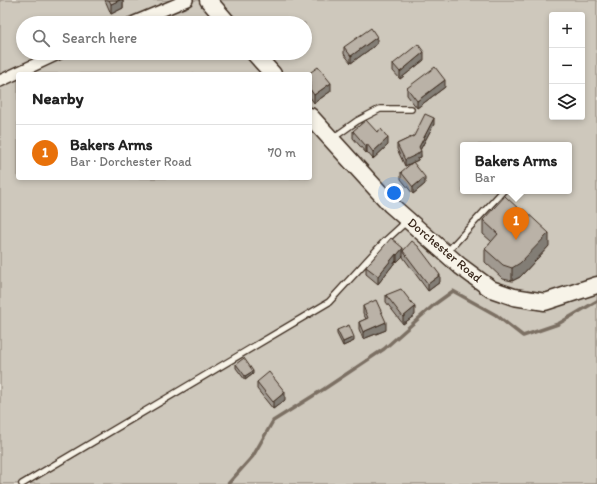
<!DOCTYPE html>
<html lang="en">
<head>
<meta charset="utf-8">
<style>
  body { margin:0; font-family:Itim,sans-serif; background:#f2f2f2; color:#222 }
  .controls { position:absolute; right:12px; top:12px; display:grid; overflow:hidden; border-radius:4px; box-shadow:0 2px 6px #0003 }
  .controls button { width:36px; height:36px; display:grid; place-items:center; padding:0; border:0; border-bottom:1px solid #e0e0e0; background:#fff; color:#222; font:20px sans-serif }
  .you { position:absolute; left:394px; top:193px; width:14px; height:14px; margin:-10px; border:3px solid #fff; border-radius:50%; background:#1a73e8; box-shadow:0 0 0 6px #1a73e833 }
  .badge { display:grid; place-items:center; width:26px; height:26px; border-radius:50%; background:#d93025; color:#fff; font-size:13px; font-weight:700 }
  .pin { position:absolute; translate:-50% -33px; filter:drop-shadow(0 1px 2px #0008) }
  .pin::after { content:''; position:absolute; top:21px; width:14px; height:12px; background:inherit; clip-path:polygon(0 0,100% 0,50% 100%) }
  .popup { position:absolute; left:460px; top:142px; width:112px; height:52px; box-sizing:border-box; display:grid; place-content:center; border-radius:4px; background:#fff; filter:drop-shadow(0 1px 3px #0005); font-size:13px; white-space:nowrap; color:#767676 }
  .popup b { font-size:15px; color:#222 }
  .popup::after { content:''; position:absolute; left:50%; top:100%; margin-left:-8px; border:8px solid transparent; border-top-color:#fff }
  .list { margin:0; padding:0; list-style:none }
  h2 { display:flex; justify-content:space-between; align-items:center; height:52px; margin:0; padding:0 16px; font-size:17px }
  h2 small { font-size:13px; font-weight:400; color:#767676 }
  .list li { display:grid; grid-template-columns:26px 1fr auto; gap:12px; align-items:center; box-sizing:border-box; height:56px; padding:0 16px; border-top:1px solid #e0e0e0 }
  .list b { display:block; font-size:15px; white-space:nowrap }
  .list p { margin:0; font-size:13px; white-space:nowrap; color:#767676 }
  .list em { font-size:13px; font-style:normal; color:#767676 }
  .icon { flex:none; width:22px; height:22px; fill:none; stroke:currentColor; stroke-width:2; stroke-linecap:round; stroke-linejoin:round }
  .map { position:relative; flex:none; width:597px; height:484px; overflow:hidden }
  .search { position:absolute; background:#fff; box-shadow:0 2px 6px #0003; left:16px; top:16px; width:296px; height:44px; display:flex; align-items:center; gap:10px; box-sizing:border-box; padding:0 14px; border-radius:22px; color:#767676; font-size:15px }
  .panel { position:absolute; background:#fff; box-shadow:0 2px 6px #0003; left:16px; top:72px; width:296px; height:108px; border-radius:4px }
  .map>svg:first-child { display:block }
</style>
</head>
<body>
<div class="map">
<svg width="597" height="484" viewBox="0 0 597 484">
  <rect width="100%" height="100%" fill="#ece7dc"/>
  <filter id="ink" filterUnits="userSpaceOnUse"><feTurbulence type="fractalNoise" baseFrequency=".025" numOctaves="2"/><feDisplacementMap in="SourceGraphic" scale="8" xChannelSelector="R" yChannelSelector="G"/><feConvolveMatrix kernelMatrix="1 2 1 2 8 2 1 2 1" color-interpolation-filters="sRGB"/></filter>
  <g filter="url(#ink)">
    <path fill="#cec8bc" stroke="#84796d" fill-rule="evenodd" d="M0 0H597V484H0ZM552 15H582V117H552ZM23 23H305V53H23ZM18 74H310V178H18ZM463 145H569V191H463Z"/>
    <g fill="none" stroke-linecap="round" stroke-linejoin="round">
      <path stroke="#7c7064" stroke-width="3.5" d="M228 484 253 456 273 421 324 389 384 349 435 304 453 291 496 315 523 336 558 324 597 301"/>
      <g stroke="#3b2a1e" stroke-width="8">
        <g id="lane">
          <path d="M333 138 357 121 380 109H411"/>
          <path d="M447 252 503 191"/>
          <path d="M22 484 329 302 384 242 407 221"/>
        </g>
      </g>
      <g stroke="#3b2a1e" stroke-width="14">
        <g id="street">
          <path d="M132 23 187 0"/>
          <path d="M0 81 60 53"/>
        </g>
      </g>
      <g stroke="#3b2a1e" stroke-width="19">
        <g id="secondary">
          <path d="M208 0 228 23"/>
          <path d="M254 53 273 74"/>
          <path d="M310 116 391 205 460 266 491 289 514 297 545 302 597 285"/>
        </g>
      </g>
      <use href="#lane" stroke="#f7f3e8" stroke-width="5.5"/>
      <use href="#street" stroke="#f7f3e8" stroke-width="11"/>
      <use href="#secondary" stroke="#f7f3e8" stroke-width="16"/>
    </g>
    <g fill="#a09990" stroke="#3b2a1e">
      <path d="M105 0H123V8L111 14Z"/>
      <path d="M377 44 351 63 344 54V47Z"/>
      <path d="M424 60 400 79 393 71V64Z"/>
      <path d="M310 74 331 91 314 103 310 97Z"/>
      <path d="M445 87 417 108 407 95V88Z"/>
      <path d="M434 124 420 150 421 157 418 158V160L405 166 397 149V144L414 136Z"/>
      <path d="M353 131 388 145 373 159 367 152 366 153 353 138Z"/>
      <path d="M401 172 425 184 413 194 401 179Z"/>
      <path d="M483 220 549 246 520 277 512 281 503 279 485 262V249L492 242 483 234Z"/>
      <path d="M403 250 440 282 428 291 403 257V256L397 262 396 261 378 284 366 274V267Z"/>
      <path d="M386 295 415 315 403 324 386 302Z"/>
      <path d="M363 306 386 330 363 339 359 329V322L366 319 363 313Z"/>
      <path d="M337 330 354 341 343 346 337 334Z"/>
      <path d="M236 364 253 374 245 380 236 368Z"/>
      <path d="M257 382 285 400 273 409 257 389Z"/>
    </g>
    <g fill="#827d75" stroke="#3b2a1e">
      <path d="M120 0H123V8L111 14V4Z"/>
      <path d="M377 37V44L351 63V56Z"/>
      <path d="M424 52V60L400 79V72Z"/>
      <path d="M445 80V87L417 108V101Z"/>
      <path d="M331 83V91L314 103V95Z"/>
      <path d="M434 118V124L419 152 421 151V157L418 158V160L405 166V160L419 147Z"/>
      <path d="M388 138V145L373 159V152Z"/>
      <path d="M367 144V152L366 153V146Z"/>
      <path d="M425 177V184L413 194V187Z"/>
      <path d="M549 233V246L520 277 512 281V268Z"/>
      <path d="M403 248V256L397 262V255Z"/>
      <path d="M396 254V261L378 284V276Z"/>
      <path d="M440 275V282L428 291V284Z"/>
      <path d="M415 307V315L403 324V317Z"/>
      <path d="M386 322V330L363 339V332Z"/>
      <path d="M354 337V341L343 346V342Z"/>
      <path d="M253 371V374L245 380V376Z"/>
      <path d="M285 392V400L273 409V402Z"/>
    </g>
    <g fill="#bab2a7" stroke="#3b2a1e">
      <path d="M109 0H120L111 4Z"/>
      <path d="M371 28 377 37 351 56 344 47Z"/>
      <path d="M418 44 424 52 400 72 393 64Z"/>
      <path d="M318 67 331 83 314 95 310 89V74H308Z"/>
      <path d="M435 67 445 80 417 101 407 88Z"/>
      <path d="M425 114 434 118 419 147 421 151 418 153V154L405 160 397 144 414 136Z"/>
      <path d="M366 120 377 132 381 129 388 138 373 152 367 144 366 146 353 131Z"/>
      <path d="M413 162 425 177 413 187 401 172Z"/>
      <path d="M505 196 521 211 523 209 549 233 520 263 512 268 503 265 485 249 498 234 483 220Z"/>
      <path d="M391 238 403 248 397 255 396 254 378 276 366 267Z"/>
      <path d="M412 241 418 246 440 275 428 284 403 251Z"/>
      <path d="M401 289 415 307 403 317 386 295Z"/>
      <path d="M376 300 386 322 363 332 359 322 368 318 363 306Z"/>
      <path d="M349 325 354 337 343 342 337 330Z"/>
      <path d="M244 358 253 371 245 376 236 364Z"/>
      <path d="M269 372 285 392 273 402 257 382Z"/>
    </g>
  </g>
  <g text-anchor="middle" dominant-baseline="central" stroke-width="3" stroke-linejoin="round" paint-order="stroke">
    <g font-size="13" fill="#3b2a1e" stroke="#f7f3e8">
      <text transform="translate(445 250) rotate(40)">Dorchester Road</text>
    </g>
  </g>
</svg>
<div class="controls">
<button>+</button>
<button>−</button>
<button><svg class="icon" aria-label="layers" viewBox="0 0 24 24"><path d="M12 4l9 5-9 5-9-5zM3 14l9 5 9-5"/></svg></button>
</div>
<div class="you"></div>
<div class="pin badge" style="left:516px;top:240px;background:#e8710a">1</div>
<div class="popup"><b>Bakers Arms</b>Bar</div>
<div class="search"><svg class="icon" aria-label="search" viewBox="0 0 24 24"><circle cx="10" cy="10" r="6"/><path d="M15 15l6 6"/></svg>Search here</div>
<section class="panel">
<h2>Nearby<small></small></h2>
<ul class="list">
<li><span class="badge" style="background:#e8710a">1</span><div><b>Bakers Arms</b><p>Bar · Dorchester Road</p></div><em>70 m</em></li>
</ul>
</section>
</div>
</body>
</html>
